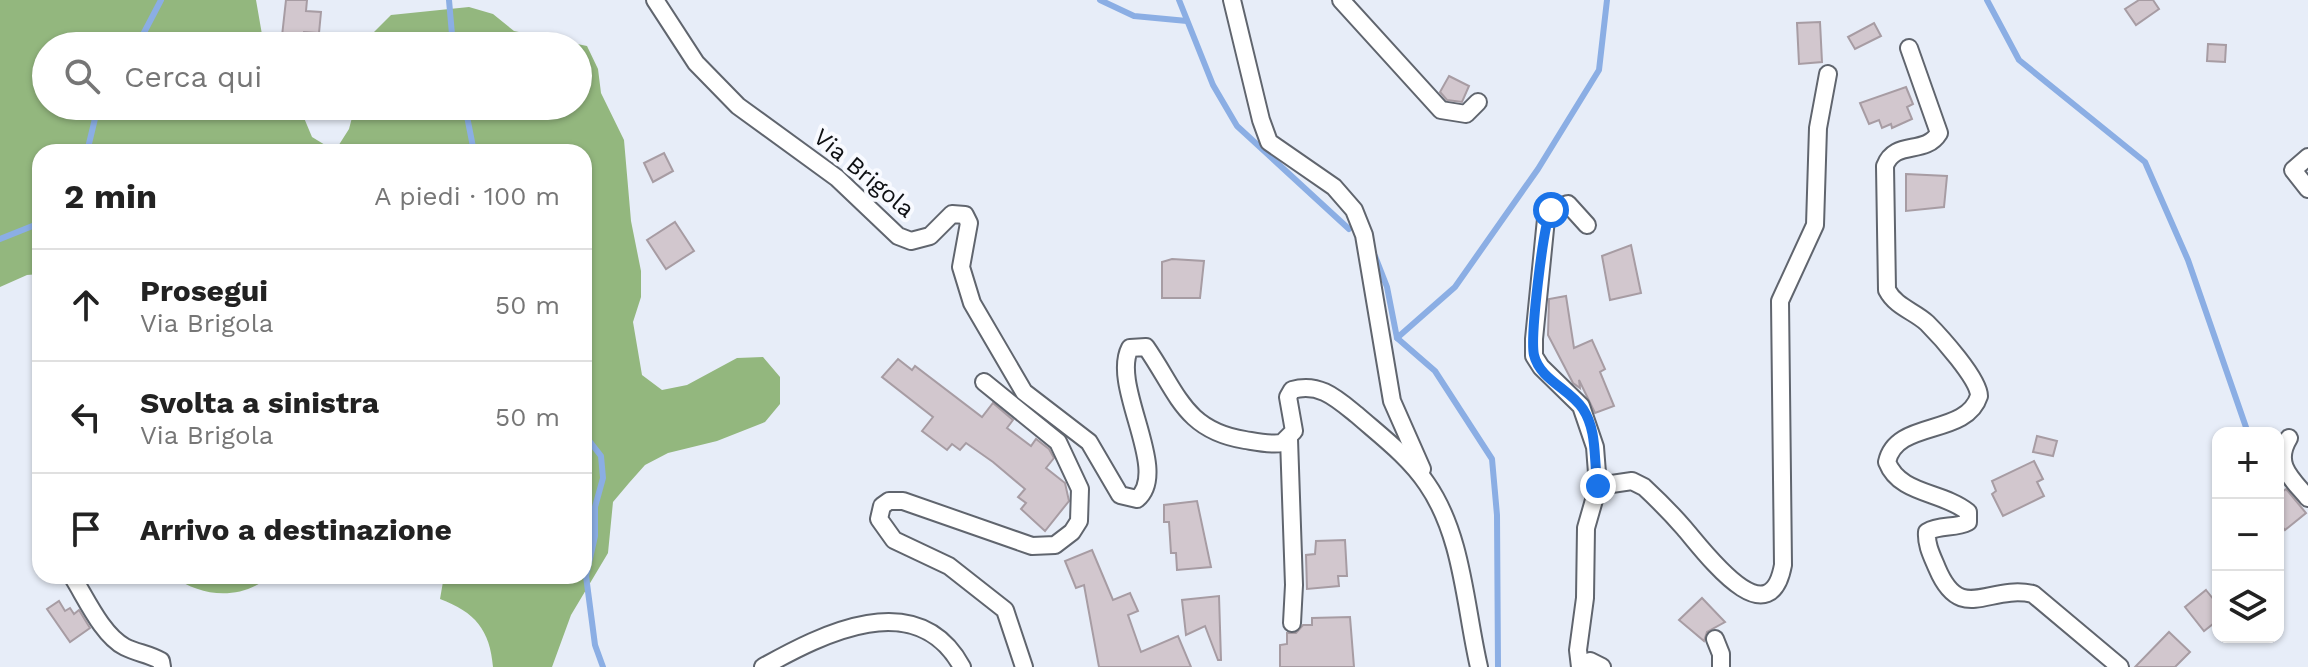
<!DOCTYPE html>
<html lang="it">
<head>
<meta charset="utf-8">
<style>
  body { margin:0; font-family:"Work Sans",sans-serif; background:#f6f6f6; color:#222 }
  .controls { position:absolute; right:24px; bottom:24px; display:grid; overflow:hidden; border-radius:16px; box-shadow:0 2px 6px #0004 }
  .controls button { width:72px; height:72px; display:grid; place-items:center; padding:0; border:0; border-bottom:2px solid #e0e0e0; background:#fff; color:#222; font:40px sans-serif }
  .stop { position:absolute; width:24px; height:24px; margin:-18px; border:6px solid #1a73e8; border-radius:50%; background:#fff }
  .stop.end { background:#1a73e8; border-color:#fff; box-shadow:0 2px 8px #0008 }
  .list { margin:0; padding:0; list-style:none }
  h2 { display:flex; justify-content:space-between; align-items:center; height:104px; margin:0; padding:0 32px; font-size:34px }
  h2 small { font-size:26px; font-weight:400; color:#767676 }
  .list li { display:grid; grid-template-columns:52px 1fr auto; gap:24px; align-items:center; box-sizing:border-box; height:112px; padding:0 32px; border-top:2px solid #e0e0e0 }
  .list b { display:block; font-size:30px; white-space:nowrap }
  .list p { margin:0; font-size:26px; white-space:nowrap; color:#767676 }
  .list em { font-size:26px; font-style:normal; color:#767676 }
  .icon { flex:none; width:44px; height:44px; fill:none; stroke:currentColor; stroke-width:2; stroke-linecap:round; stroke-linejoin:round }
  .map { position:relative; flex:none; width:2308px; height:667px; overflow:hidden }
  .search { position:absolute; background:#fff; box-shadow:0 2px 6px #0004; left:32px; top:32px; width:560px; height:88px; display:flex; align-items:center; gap:20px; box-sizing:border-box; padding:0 28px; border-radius:44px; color:#767676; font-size:30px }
  .panel { position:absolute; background:#fff; box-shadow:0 2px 6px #0004; left:32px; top:144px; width:560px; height:440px; border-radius:24px }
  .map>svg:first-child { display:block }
</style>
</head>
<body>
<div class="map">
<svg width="2308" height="667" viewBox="0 0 2308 667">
  <rect width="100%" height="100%" fill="#e7edf8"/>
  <g fill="#93b77e">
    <path d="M0 0H256L264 46H46V106H299L312 137 335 151 349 129 355 106H578V46H370L373 33 391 15 469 7 493 14 514 31 587 46 598 69 601 93 624 140 631 221 641 271V297L633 322 642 375 662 390 687 385 737 358 763 357 780 377V404L765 422 717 441 668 453 645 465 629 483 613 502 608 553 571 615 552 667H493C490 630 475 612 440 599L444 576H584V152H40V274L27 275 0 287Z"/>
    <path d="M173 576H270C242 600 202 598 173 576Z"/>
  </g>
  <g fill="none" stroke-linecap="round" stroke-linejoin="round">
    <g stroke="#8baee4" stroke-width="6">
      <path d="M449 0 453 46"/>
      <path d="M1100 0 1134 16 1187 21"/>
      <path d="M1179 0 1213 85 1237 126 1349 229"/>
      <path d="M1987 0 2019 60 2145 162 2188 260 2248 433"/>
      <path d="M137 46 161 0"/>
      <path d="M465 106 474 152"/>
      <path d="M87 152 98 106"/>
      <path d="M0 239 40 223"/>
      <path d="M1375 256 1387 287 1397 338 1435 371 1492 459 1497 515 1498 667"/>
      <path d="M1397 338 1455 287 1538 169 1599 70 1607 0"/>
      <path d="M584 434 601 456 603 478 595 507V536L586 576 595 645 603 667"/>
    </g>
  </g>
  <g fill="#d2c7ce" stroke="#a79ca3" stroke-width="2">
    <path d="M286 0H307L306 11 321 12 319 33 304 32 303 38 282 36Z"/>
    <path d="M2139 0H2153L2159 9 2136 25 2125 9Z"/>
    <path d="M1820 22 1822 62 1799 64 1797 23Z"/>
    <path d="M1874 23 1881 36 1855 49 1848 37Z"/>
    <path d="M2208 44 2226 45 2225 62 2207 61Z"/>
    <path d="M1449 76 1469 86 1462 102 1447 100 1440 92Z"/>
    <path d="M1906 87 1913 104 1907 107 1912 119 1892 128 1891 124 1882 128 1879 120 1869 124 1860 103Z"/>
    <path d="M664 153 673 171 653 182 644 163Z"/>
    <path d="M1906 174 1947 176 1944 207 1906 211Z"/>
    <path d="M675 222 694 251 666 269 647 240Z"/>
    <path d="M1631 245 1641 293 1610 300 1602 256Z"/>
    <path d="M1172 259 1204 261 1200 298H1162V262Z"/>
    <path d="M1566 296 1574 348 1592 340 1605 369 1600 372 1614 406 1595 413 1579 380 1580 388 1573 383 1548 335 1549 299Z"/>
    <path d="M898 359 912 370 915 366 982 417 993 403 1013 420 1007 428 1031 446 1036 439 1049 449 1054 458 1046 468 1065 483 1069 501 1045 531 1021 509 1026 503 1018 497 1025 489 993 462 966 443 960 450 952 444 947 450 922 431 933 417 882 377Z"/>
    <path d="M2037 436 2057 441 2053 456 2033 452Z"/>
    <path d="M2034 461 2043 479 2037 482 2044 496 2003 516 1992 494 1996 491 1992 481Z"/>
    <path d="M2286 489 2306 513 2285 530 2278 521V495Z"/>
    <path d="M1197 501 1211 567 1177 570 1176 553H1171L1169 522H1164V505Z"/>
    <path d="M1345 540 1347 576H1338L1339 586 1307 589 1306 555 1315 554 1316 541Z"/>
    <path d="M1092 550 1113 600 1130 593 1138 611 1128 615 1141 652 1178 636 1191 667H1099L1084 585 1076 588 1065 561Z"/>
    <path d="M2206 590 2218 605V620L2204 631 2185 607Z"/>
    <path d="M1219 596 1221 660H1218L1205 626 1186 635 1182 600Z"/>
    <path d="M1702 598 1725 622 1707 632 1704 641 1679 620Z"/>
    <path d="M59 601 65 611 70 608 74 614 79 610 90 628 70 642 47 609Z"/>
    <path d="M1350 617 1354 667H1280V645L1287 644V633H1296L1303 625H1312V618Z"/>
    <path d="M2169 632 2190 652 2175 667H2135Z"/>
  </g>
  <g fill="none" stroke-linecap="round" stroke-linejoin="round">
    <g stroke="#60656e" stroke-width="20">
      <g id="minor">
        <path d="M655 0 696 63 738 106 837 178 898 236 911 241 930 236 952 214 965 215 969 223 961 267 972 303 1024 392 1089 442 1120 495 1137 499C1171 471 1110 386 1130 348L1146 347C1178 393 1184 430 1245 440 1257 442 1270 445 1282 443L1294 431 1288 397 1292 390C1319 382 1336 398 1357 415 1381 436 1409 457 1427 484 1463 536 1465 607 1479 667"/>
        <path d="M1232 0 1261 120 1269 142 1334 187 1354 210 1364 235 1392 401 1422 469"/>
        <path d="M1341 0 1441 110 1466 114 1478 102"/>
        <path d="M1909 48 1939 133C1925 156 1895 139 1885 166L1887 290C1896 307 1914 311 1927 323 1940 336 1979 379 1979 396 1966 437 1896 419 1887 462 1900 495 1942 491 1968 512V522C1955 529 1940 524 1927 532 1926 545 1932 556 1937 568 1961 625 1988 584 2033 594L2120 667"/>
        <path d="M2308 157 2293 170 2308 189"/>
        <path d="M984 382 1058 442 1080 489 1079 521 1072 532 1055 545 1032 546 903 501H889L882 506 879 519 894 540 949 566 1005 610 1024 667"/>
        <path d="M2289 438C2273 464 2291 478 2308 498"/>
        <path d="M1289 439 1294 585 1292 623"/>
        <path d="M1598 486 1632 481 1644 487C1658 500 1671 513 1684 528 1704 551 1769 640 1783 565L1780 301 1815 225 1818 128 1828 74"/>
        <path d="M72 576C86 598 102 635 125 647 137 653 149 654 161 661L162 667"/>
        <path d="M1715 639 1721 654V667"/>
        <path d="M1581 665 1590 661 1602 667"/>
        <path d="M763 667C822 634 917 585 962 667"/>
        <path d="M1580 667 1578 650 1585 598 1586 528 1598 486 1595 447 1581 406 1541 367 1534 356V339L1546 219 1551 210 1568 204 1587 225"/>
      </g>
    </g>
    <use href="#minor" stroke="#fff" stroke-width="16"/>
  </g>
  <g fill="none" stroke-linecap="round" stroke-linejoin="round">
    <path stroke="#1a73e8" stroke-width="10" d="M1551 210C1543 226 1530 337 1534 355 1540 380 1570 389 1583 409 1598 432 1593 460 1598 486"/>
  </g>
  <g text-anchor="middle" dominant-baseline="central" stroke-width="8" stroke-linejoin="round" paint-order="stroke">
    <g font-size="24" fill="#0e1013" stroke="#f8faff">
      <text transform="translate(864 173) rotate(40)">Via Brigola</text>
    </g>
  </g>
</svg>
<div class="controls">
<button>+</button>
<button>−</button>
<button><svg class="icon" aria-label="layers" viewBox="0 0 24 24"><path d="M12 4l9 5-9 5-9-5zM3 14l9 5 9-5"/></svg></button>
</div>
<div class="stop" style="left:1551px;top:210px"></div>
<div class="stop end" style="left:1598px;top:486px"></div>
<div class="search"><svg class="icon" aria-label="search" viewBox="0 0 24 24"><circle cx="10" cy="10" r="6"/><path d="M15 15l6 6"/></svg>Cerca qui</div>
<section class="panel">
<h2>2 min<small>A piedi · 100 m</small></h2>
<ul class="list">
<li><svg class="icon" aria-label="ahead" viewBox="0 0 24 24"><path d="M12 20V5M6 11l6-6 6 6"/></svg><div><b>Prosegui</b><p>Via Brigola</p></div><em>50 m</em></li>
<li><svg class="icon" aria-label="left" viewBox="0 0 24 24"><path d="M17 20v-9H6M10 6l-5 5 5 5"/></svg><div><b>Svolta a sinistra</b><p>Via Brigola</p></div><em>50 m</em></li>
<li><svg class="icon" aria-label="arrive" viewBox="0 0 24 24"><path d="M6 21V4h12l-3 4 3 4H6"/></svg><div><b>Arrivo a destinazione</b></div></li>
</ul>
</section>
</div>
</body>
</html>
